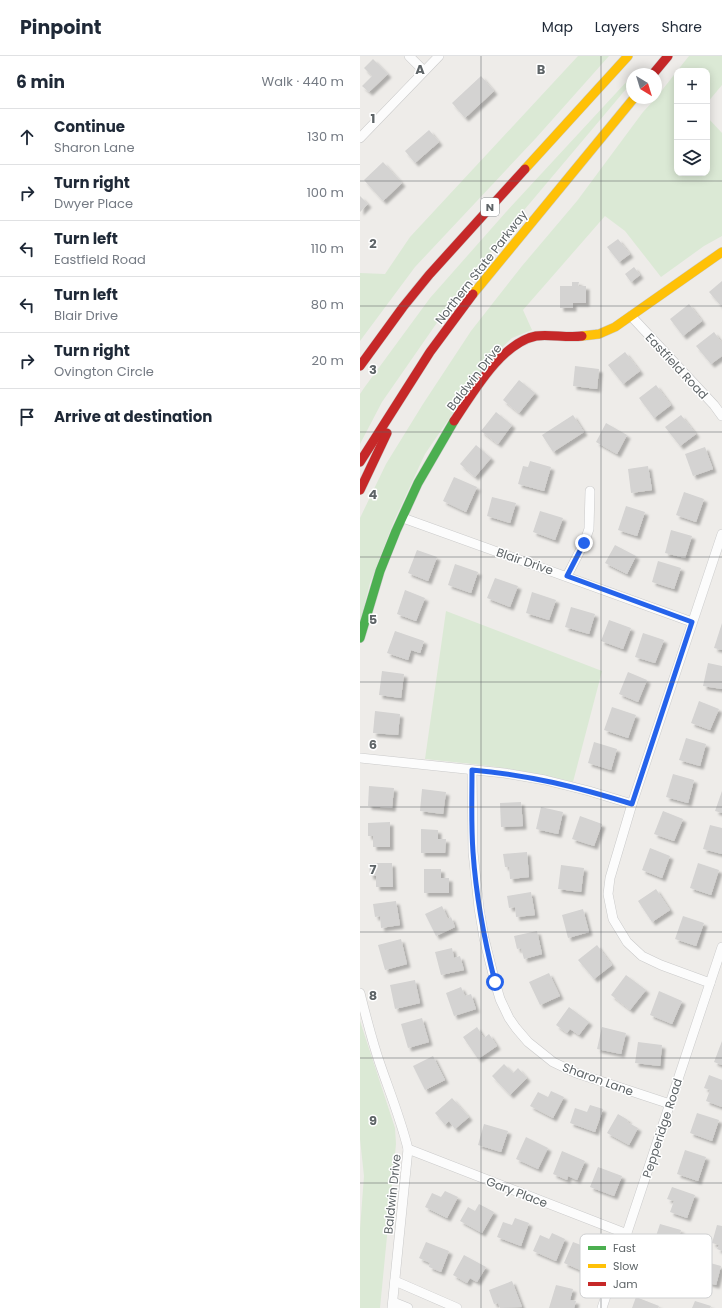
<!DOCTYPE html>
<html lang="en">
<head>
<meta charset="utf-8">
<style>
  body { margin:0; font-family:Poppins,sans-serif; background:#f2f2f3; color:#1f2937 }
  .controls { position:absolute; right:12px; top:12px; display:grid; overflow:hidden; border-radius:8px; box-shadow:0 2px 10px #0003 }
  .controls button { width:36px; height:36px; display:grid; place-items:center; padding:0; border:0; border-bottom:1px solid #e0e1e3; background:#fff; color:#1f2937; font:20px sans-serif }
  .compass { position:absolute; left:266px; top:12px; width:36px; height:36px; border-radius:50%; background:#fff; box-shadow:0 2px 10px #0003; rotate:142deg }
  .stop { position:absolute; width:12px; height:12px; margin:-9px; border:3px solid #2563eb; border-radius:50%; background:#fff }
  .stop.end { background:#2563eb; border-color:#fff; box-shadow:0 1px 4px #0008 }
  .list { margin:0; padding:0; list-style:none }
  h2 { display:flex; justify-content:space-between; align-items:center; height:52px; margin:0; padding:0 16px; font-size:17px }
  h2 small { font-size:13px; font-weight:400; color:#747a83 }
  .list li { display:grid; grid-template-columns:26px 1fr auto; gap:12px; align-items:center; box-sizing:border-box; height:56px; padding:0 16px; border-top:1px solid #e0e1e3 }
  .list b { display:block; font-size:15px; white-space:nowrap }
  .list p { margin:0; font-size:13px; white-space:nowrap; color:#747a83 }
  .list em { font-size:13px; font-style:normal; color:#747a83 }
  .icon { flex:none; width:22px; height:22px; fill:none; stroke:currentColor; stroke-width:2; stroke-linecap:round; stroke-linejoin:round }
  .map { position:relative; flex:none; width:362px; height:1252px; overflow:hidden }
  header { display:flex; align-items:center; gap:24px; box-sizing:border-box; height:56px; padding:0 20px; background:#fff; border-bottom:1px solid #e0e1e3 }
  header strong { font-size:19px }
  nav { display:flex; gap:22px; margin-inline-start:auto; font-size:14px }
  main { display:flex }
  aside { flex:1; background:#fff }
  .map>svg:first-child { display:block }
</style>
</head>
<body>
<header>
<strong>Pinpoint</strong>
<nav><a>Map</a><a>Layers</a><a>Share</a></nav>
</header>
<main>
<aside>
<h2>6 min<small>Walk · 440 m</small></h2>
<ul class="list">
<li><svg class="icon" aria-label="ahead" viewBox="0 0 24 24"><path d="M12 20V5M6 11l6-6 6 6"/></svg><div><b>Continue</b><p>Sharon Lane</p></div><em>130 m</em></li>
<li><svg class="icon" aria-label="right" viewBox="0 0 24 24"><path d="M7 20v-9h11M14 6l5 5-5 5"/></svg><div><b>Turn right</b><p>Dwyer Place</p></div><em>100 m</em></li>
<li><svg class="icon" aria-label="left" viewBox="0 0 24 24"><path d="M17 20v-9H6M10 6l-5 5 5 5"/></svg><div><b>Turn left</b><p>Eastfield Road</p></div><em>110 m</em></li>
<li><svg class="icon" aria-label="left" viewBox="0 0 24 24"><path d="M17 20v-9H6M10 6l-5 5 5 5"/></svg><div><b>Turn left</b><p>Blair Drive</p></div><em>80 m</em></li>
<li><svg class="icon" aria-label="right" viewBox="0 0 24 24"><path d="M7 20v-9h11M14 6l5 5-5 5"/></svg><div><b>Turn right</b><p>Ovington Circle</p></div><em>20 m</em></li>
<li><svg class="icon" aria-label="arrive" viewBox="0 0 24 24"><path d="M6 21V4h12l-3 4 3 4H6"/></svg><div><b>Arrive at destination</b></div></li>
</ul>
</aside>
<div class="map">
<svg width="362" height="1252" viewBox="0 0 362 1252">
  <defs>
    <filter id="shadow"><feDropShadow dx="3.5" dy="3.5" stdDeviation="1" flood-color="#0004"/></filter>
  </defs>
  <rect width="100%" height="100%" fill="#eeece9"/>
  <g fill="#dbe9d5">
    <path d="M218 0H249L176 82 55 211 0 285V217L25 218 50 181Z"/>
    <path d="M329 0H362V29L347 47V15H317Z"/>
    <path d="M317 15V117H347V61L362 77V180L344 190 301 221 265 175 245 160 163 254 172 274 152 282 129 304 65 398 34 465 10 527 0 566V462L26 408 63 348 111 275 162 210 217 145 283 56 296 42Z"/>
    <path d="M269 23 272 26 154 166 83 258 22 346 0 388V338L4 332 70 242 146 156Z"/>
    <path d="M86 555 242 615 213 726C165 713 115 708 65 703Z"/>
    <path d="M0 965 35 1072 36 1088 20 1252H0V1173L4 1120 0 1083Z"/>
  </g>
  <g fill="#d4d3d2" filter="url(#shadow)">
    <path d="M13 3 28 18 9 36 2 30 12 20 4 12Z"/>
    <path d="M121 20 134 35 105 62 92 47Z"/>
    <path d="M69 74 79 86 55 107 45 95Z"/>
    <path d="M23 106 42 127 23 145 4 124Z"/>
    <path d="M0 140 8 148 0 156Z"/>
    <path d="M258 183 270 198 259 206 247 191Z"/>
    <path d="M274 211 280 219 271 226 265 218Z"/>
    <path d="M362 225V251L349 236Z"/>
    <path d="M212 226H219L218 230H226V247H213V252H200V230H212Z"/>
    <path d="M329 248 342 265 323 280 310 263Z"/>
    <path d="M354 276 362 287V300L351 308 336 290Z"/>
    <path d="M265 296 280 315 263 328 248 309Z"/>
    <path d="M215 310 239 313 237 333 213 330Z"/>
    <path d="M159 324 175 337 159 357 143 344Z"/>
    <path d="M296 329 311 349 294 362 279 342Z"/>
    <path d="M136 356 152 369 138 388 121 375Z"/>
    <path d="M213 359 224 376 193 396 182 379Z"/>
    <path d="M321 359 336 378 320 390 305 371Z"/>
    <path d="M246 367 267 379 257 398 236 386Z"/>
    <path d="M116 389 131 402 115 421 100 408Z"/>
    <path d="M345 391 353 413 333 420 325 398Z"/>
    <path d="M170 405 191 411 184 435 158 428 163 410 168 411Z"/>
    <path d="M288 410 292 434 271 437 268 413Z"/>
    <path d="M94 421 117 431 106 456 83 445Z"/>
    <path d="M324 436 344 443 336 466 316 459Z"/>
    <path d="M132 441 156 447 150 467 127 460Z"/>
    <path d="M266 450 285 456 277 480 258 474Z"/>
    <path d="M180 455 203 462 195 484 173 476Z"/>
    <path d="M311 474 332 480 325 502 305 497Z"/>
    <path d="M255 489 276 500 267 518 245 507Z"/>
    <path d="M57 494 77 501 68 525 48 517Z"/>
    <path d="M298 505 321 512 314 533 292 526Z"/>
    <path d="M95 508 118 516 111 537 88 529Z"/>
    <path d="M135 522 158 530 150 551 127 542Z"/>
    <path d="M45 534 65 542 56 565 37 558Z"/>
    <path d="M172 536 196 544 189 564 166 557Z"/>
    <path d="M211 551 235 558 229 578 205 571Z"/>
    <path d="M249 564 271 572 263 593 241 585Z"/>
    <path d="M362 567V594L354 592Z"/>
    <path d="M35 575 64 585 60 597 51 594 48 604 27 597Z"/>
    <path d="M283 577 304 584 295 607 275 601Z"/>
    <path d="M348 607 362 610V633L343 630Z"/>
    <path d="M22 615 44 618 41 642 19 639Z"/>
    <path d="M268 616 287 624 278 646 259 638Z"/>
    <path d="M339 645 359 653 350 674 331 667Z"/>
    <path d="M252 651 276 659 268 682 244 674Z"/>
    <path d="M15 655 40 658 38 679 13 677Z"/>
    <path d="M326 682 346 688 340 710 319 704Z"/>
    <path d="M234 686 257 693 251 714 228 707Z"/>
    <path d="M313 718 334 724 328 747 306 741Z"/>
    <path d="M9 730 34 732 32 752 8 750Z"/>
    <path d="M62 733 86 736 83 758 60 755Z"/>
    <path d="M362 735V757L355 755Z"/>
    <path d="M161 746 163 770 141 771 140 747Z"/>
    <path d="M181 751 203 756 198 778 176 773Z"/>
    <path d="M303 755 323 763 314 785 294 778Z"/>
    <path d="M220 760 242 768 234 790 212 783Z"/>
    <path d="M30 766V791H13V780H8V767Z"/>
    <path d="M350 769 362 772V798L343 793Z"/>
    <path d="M61 773 78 774V783H86L85 797H61Z"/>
    <path d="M290 792 310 800 302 822 282 814Z"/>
    <path d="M167 796 169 821 150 823 149 811H145L143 798Z"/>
    <path d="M9 807H32L33 831H16V820H10Z"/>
    <path d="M338 807 359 814 351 839 330 832Z"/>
    <path d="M201 809 224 812 221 836 198 833Z"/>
    <path d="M64 813H81V822H89V837H64Z"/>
    <path d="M296 833 310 854 292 866 278 845Z"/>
    <path d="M171 836 175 859 156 861 155 851 149 852 147 840Z"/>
    <path d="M36 845 40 869 21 872 20 860 15 861 13 848Z"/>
    <path d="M82 850 88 863 91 861 95 871 76 880 65 858Z"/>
    <path d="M223 853 229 876 208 882 202 859Z"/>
    <path d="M323 860 344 867 336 890 315 883Z"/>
    <path d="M177 875 182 898 164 903 161 892 157 893 154 880Z"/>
    <path d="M41 883 47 908 25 914 18 889Z"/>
    <path d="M237 889 252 909 234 923 218 904Z"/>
    <path d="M92 892 94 902 100 900 104 914 81 919 75 896Z"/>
    <path d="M189 917 200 940 180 949 169 926Z"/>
    <path d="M266 919 286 934 270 954 251 939Z"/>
    <path d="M55 924 60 947 35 953 30 929Z"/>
    <path d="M101 931 105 940 111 938 116 953 94 960 86 937Z"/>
    <path d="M299 935 322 945 312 968 290 959Z"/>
    <path d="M209 951 229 966 219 979 210 973 207 977 196 969Z"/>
    <path d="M62 962 69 986 48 992 41 968Z"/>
    <path d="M117 971 124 982 129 978 137 990 118 1003 103 981Z"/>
    <path d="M242 971 266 977 261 998 237 993Z"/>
    <path d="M362 985V1009L354 1006Z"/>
    <path d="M278 986 302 989 300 1010 275 1007Z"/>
    <path d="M73 1000 85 1024 65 1034 53 1010Z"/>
    <path d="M144 1008 153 1017 158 1012 167 1022 150 1039 132 1020Z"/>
    <path d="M349 1019 362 1024V1051L346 1045 350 1034 344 1032Z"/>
    <path d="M191 1035 204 1041 193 1062 170 1050 178 1036 188 1041Z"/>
    <path d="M92 1042 109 1061 95 1073 89 1065 85 1069 75 1057Z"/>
    <path d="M230 1049 243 1053 235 1076 210 1067 215 1052 227 1056Z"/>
    <path d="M337 1057 359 1064 352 1085 330 1077Z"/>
    <path d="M258 1058 268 1064 267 1066 278 1072 269 1089 247 1077Z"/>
    <path d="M124 1068 148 1075 141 1096 118 1089Z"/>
    <path d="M166 1081 188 1092 178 1113 156 1103Z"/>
    <path d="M325 1094 346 1101 338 1125 317 1118Z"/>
    <path d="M202 1095 225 1105 217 1124 208 1120 207 1124 193 1118Z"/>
    <path d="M238 1111 262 1120 254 1140 230 1131Z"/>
    <path d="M312 1131 335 1139 327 1162 310 1156 314 1145 307 1143Z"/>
    <path d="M85 1135 98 1141 87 1162 65 1151 72 1137 81 1141Z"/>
    <path d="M119 1148 134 1156 122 1177 100 1165 108 1151 115 1155Z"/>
    <path d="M155 1162 169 1167 161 1190 137 1181 143 1166 152 1169Z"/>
    <path d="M300 1168 321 1174 314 1198 297 1193 301 1182 296 1180Z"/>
    <path d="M357 1169 362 1170V1195L357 1193 359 1189 352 1187Z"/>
    <path d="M192 1177 205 1183 196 1205 173 1195 180 1179 189 1183Z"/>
    <path d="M66 1186 89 1195 81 1216 69 1211 70 1207 59 1202Z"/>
    <path d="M213 1186 226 1191 223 1196 234 1201 227 1217 204 1207Z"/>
    <path d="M104 1199 126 1211 117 1226 110 1222 107 1227 93 1219Z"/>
    <path d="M343 1205 361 1210 356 1229 338 1224Z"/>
    <path d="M152 1225 162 1251 140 1252 138 1247 134 1248 129 1234Z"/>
    <path d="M196 1229 213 1233 210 1244 216 1245 214 1252H189Z"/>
    <path d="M276 1241 299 1250 298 1252H272Z"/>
    <path d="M335 1245 351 1250 350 1252H332Z"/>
  </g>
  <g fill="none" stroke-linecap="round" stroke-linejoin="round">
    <g stroke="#cacaca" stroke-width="10">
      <g id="street">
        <path d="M49 0 64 15"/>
        <path d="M0 82 79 0"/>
        <path d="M271 260 354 349 362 360"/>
        <path d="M43 462 332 566"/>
        <path d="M207 520 224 487 229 473 230 435"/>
        <path d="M0 702 144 717 185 724 229 735 272 748"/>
        <path d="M112 714 113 796 119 852 124 882 135 926 140 943 149 962 156 972 168 986 193 1006 216 1017 310 1048"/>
        <path d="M350 927 301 909 282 900 267 886 253 863 248 838 250 822 272 748 362 478"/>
        <path d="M0 937C6 961 12 985 20 1008 30 1037 41 1064 48 1093L32 1252"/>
        <path d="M48 1093 267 1178"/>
        <path d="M35 1225 97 1252"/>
        <path d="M33 1246 48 1252"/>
        <path d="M242 1252 362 891"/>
      </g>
    </g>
    <g stroke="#c8c9c8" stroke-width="10">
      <path id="fast" d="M0 582 20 515 36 475 58 427 94 365"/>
    </g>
    <g stroke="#c8c9c8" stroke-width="10">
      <g id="slow">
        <path d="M165 113 268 0"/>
        <path d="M113 238 274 42"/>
        <path d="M222 280 239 278 255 271 362 196"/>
      </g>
    </g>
    <g stroke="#c8c9c8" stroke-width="10">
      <g id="jam">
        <path d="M293 18 308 0"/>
        <path d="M0 310 43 251 69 219 165 113"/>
        <path d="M94 365C113 337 141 287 176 280 188 278 208 282 222 280"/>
        <path d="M0 406 70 296 113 238"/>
        <path d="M0 434 27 377"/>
      </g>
    </g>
    <use href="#street" stroke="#fcfcfc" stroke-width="9"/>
    <use href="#fast" stroke="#4caf50" stroke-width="9"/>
    <use href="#slow" stroke="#ffc107" stroke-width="9"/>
    <use href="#jam" stroke="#c62828" stroke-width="9"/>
  </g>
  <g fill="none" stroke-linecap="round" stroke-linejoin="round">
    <path stroke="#2563eb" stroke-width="5" d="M135 926C124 883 116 840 113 796 111 769 112 741 112 714 170 719 217 731 272 748L332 566 207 520 224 487"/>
  </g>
  <path fill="none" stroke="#5e6467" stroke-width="1" stroke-opacity="0.55" d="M121 0V1252M241 0V1252M0 125H362M0 250H362M0 376H362M0 501H362M0 626H362M0 751H362M0 876H362M0 1002H362M0 1127H362"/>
  <g text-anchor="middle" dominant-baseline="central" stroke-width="3" stroke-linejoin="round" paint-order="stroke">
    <rect fill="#fff" stroke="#8e9295" stroke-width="1" x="121" y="142" width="18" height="18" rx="3"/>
    <g font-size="11" font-weight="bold" fill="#5e6467">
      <text x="130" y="151">N</text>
    </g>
    <g font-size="12" fill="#5e6467" stroke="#fff">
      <text transform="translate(121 211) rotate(-52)">Northern State Parkway</text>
      <text transform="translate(317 310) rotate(47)">Eastfield Road</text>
      <text transform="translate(114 321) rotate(-52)">Baldwin Drive</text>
      <text transform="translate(165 505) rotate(19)">Blair Drive</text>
      <text transform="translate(238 1023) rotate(20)">Sharon Lane</text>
      <text transform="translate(302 1072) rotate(-72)">Pepperidge Road</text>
      <text transform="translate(157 1136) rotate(21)">Gary Place</text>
      <text transform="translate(32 1138) rotate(-84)">Baldwin Drive</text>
    </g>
  </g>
  <rect x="220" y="1178" width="132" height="64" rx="6" fill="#fff" stroke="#cfd0d1" stroke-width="1"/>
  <rect x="228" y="1190" width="18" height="4" fill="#4caf50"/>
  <rect x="228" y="1208" width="18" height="4" fill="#ffc107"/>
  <rect x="228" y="1226" width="18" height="4" fill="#c62828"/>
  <g font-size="11" fill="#5e6467">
    <text x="253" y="1196">Fast</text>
    <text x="253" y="1214">Slow</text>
    <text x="253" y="1232">Jam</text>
  </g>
  <g font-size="13" text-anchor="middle" font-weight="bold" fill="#5e6467" stroke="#fff" stroke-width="3" stroke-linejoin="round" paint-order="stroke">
    <text x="60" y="18">A</text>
    <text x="181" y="18">B</text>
    <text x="13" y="67">1</text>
    <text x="13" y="192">2</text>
    <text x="13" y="318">3</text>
    <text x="13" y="443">4</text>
    <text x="13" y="568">5</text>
    <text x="13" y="693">6</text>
    <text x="13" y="818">7</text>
    <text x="13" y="944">8</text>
    <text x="13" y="1069">9</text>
  </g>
</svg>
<div class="controls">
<button>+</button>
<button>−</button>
<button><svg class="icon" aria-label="layers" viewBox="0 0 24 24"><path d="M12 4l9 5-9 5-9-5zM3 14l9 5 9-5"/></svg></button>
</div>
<svg class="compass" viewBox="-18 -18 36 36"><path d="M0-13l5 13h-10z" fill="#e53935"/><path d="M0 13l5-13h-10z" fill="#747a83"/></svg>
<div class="stop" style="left:135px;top:926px"></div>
<div class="stop end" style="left:224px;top:487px"></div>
</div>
</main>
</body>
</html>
